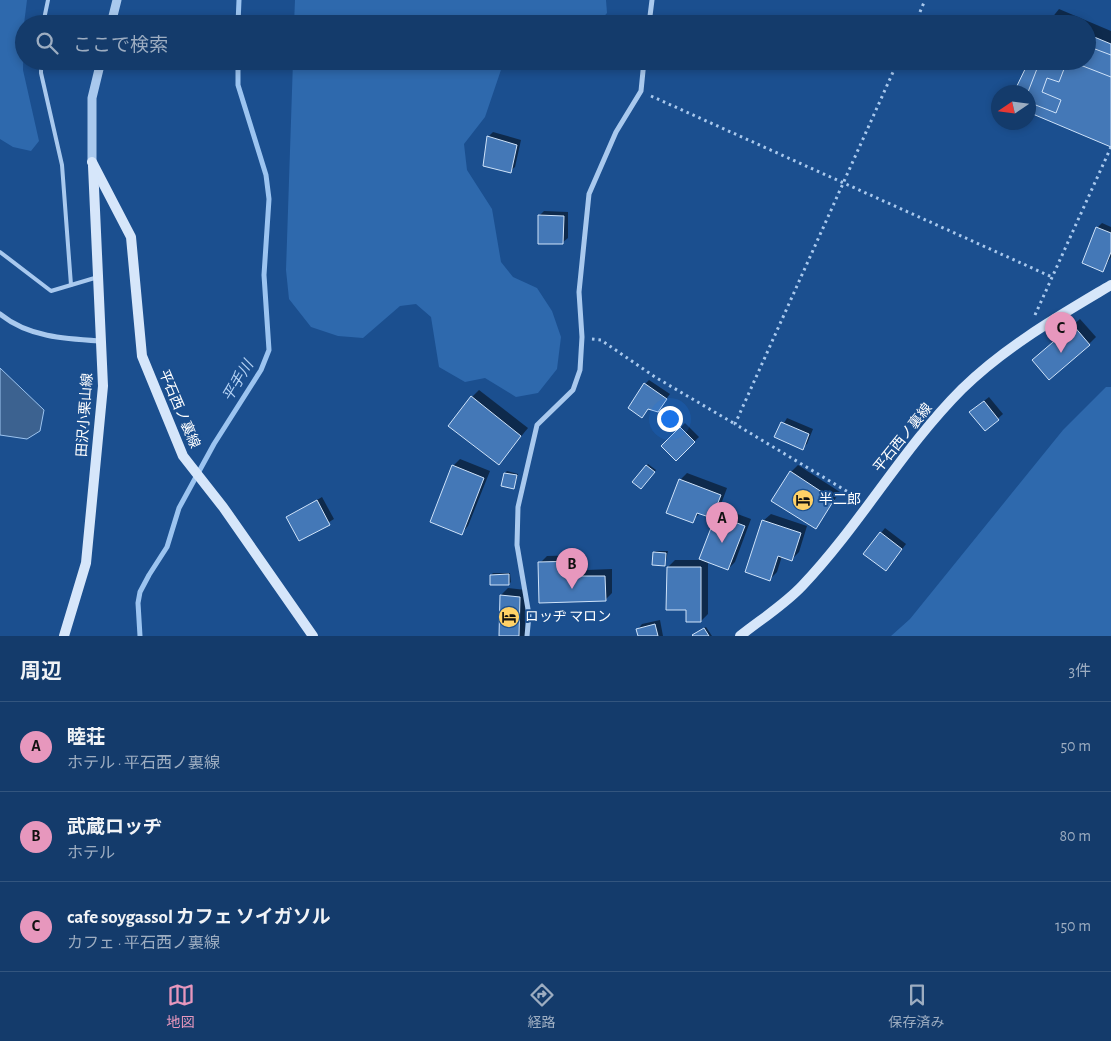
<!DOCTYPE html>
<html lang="ja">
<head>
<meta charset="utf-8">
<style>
  body { margin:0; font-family:"Alegreya Sans","Noto Sans JP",sans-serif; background:#1d4271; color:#f1f3f6 }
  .compass { position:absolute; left:991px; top:85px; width:45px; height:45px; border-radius:50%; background:#143b6b; box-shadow:0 2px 8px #0003; rotate:257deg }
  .you { position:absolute; left:669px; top:418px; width:18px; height:18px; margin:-12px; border:4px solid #fff; border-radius:50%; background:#1a73e8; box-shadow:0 0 0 8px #1a73e833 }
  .badge { display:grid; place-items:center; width:32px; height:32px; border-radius:50%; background:#e797bd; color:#111; font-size:16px; font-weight:700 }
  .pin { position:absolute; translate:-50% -41px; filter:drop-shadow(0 1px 2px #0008) }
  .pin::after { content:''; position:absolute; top:26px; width:18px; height:15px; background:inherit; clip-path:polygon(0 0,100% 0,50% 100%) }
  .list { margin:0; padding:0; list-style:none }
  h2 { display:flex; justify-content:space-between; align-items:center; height:65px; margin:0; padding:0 20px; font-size:21px }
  h2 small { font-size:16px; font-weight:400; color:#9dadc1 }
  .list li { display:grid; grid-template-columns:32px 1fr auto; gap:15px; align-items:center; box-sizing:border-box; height:90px; padding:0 20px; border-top:1px solid #33557e }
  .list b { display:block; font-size:19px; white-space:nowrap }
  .list p { margin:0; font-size:16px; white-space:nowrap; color:#9dadc1 }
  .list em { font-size:16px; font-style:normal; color:#9dadc1 }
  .icon { flex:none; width:28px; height:28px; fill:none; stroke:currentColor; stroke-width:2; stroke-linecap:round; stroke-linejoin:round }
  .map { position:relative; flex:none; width:1111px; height:636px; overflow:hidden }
  .search { position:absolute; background:#143b6b; box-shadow:0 2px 8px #0003; left:15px; right:15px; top:15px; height:55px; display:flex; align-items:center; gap:12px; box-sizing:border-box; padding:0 18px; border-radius:28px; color:#9dadc1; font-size:19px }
  .sheet { height:335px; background:#143b6b }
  nav { display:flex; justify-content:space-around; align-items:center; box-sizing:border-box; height:70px; border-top:1px solid #33557e; background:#143b6b; font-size:14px; color:#9dadc1 }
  nav a { display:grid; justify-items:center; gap:2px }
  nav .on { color:#e797bd }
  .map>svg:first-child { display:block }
</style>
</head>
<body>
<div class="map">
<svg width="1111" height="636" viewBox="0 0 1111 636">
  <rect width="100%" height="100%" fill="#1b4f8f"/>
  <g fill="#2e69ad">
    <path d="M0 0H27L24 24 23 70 39 141 31 151 13 147 0 139Z"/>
    <path d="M295 0H606L607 13 599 22 575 24H294Z"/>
    <path d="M293 61H504L485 117 464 144 467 170 492 209 501 262 513 277 537 288 552 311 561 337 557 369 538 393 516 397 485 378 465 382 439 367 431 317 416 304 400 306 363 338 338 336 311 327 289 299 286 270Z"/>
    <path d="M1106 387H1111V636H891L910 619 1063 430Z"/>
  </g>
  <path fill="#3c6290" stroke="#9cc4f0" d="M0 368 44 410 40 431 27 439 0 435Z"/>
  <g fill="#0007">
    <path d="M1059 9 1111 31V145L1028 92H1015L1030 61H1087V24H1047Z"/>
    <path d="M493 132 521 140 515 167 510 171 488 137Z"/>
    <path d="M544 211 568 212V238L563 242 539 216Z"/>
    <path d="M1102 223 1111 227V257L1103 270 1097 228Z"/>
    <path d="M1080 319 1096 337 1089 344 1041 353Z"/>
    <path d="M649 380 670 394 658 410 649 408 642 416 645 384Z"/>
    <path d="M479 390 528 428 499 463 472 397Z"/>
    <path d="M989 397 1003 414 985 430 975 408Z"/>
    <path d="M787 418 813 429 807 444 802 448 776 437Z"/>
    <path d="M685 423 699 437 676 459 663 446Z"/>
    <path d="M460 459 490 471 468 526 461 534 453 466Z"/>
    <path d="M648 464 656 470 641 487 633 482Z"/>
    <path d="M798 465 840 492 815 528 791 472Z"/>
    <path d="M507 471 518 474 514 487 505 473Z"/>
    <path d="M687 473 727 488 717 515 724 509 751 519 735 562 728 569 708 561V614L701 621 687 609 668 567 675 560H700L719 510 712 517 700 513 692 521 680 480Z"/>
    <path d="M322 497 334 519 300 540 288 517Z"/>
    <path d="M771 514 807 526 799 552 792 559 782 556 777 572 770 579 763 521Z"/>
    <path d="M885 528 906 544 886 570 881 533Z"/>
    <path d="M656 551H668L665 565 654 553Z"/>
    <path d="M586 555V570L612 569V593L605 600 540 563 547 556Z"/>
    <path d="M493 573H510L511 582 509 584 491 575Z"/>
    <path d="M508 588 526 590 525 636H500L501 595Z"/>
    <path d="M660 620 663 636H639L638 629 642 624Z"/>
    <path d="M706 627 712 636H695L696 633Z"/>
  </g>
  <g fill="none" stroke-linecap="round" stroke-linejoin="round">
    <g stroke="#9cc4f0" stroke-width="5">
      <path d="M238 24 239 0"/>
      <path d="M140 636 138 603 140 592 149 575 167 547 179 508 214 444 261 370 269 350 264 275 269 199 266 175 238 85V61"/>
    </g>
  </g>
  <g fill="#4478b7" stroke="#cfe3fa">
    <path d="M1049 17 1064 24H1046Z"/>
    <path d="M1087 34 1111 44V147L1028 112V92H1014L1029 61H1087Z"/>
    <path d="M1087 46 1111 55V77L1070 61H1087Z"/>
    <path d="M1040 61H1058L1056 66 1064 69 1059 82 1047 78 1042 92 1061 100 1056 113 1028 102V92Z"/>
    <path d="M487 136 517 145 511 173 483 166Z"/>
    <path d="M538 215 564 216 563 244H538Z"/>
    <path d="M1096 227 1111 233V252L1103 272 1082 263Z"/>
    <path d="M1073 325 1090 345 1049 380 1032 360Z"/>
    <path d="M644 383 667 399 658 412 648 409 642 418 628 408Z"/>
    <path d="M471 396 521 436 499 465 448 426Z"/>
    <path d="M984 401 999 420 985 431 969 412Z"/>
    <path d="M781 422 809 434 803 450 774 437Z"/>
    <path d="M680 427 695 442 676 461 661 446Z"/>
    <path d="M452 465 484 478 462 535 430 522Z"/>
    <path d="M646 465 655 472 641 489 632 482Z"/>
    <path d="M790 471 834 500 816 529 771 501Z"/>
    <path d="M504 473 517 475 514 489 501 486Z"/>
    <path d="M679 479 721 495 712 518 697 513 693 523 666 513Z"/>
    <path d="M317 500 330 525 299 541 286 517Z"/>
    <path d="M716 515 745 526 728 570 699 559Z"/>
    <path d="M762 520 801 533 792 561 778 556 770 581 745 572Z"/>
    <path d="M880 532 902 549 886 571 863 554Z"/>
    <path d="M653 552 666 553 665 566 652 565Z"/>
    <path d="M579 561 580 576H605L606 601 539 603 538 562Z"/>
    <path d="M667 567H701V622H686V610H666Z"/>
    <path d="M509 574V585H490V575Z"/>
    <path d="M500 595 520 597 519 636H499Z"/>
    <path d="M655 624 658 636H638L636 629Z"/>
    <path d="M704 628 709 636H693L692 635Z"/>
  </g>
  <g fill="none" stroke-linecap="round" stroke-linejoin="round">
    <g stroke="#a9c9ee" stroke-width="3" stroke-dasharray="2.5 4" stroke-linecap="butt">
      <path d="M915 24 925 0"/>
      <path d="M651 96 1052 277"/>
      <path d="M1035 315 1111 147"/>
      <path d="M592 339 601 340 655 377 735 424"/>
      <path d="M858 498 735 424 898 61"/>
    </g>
    <g stroke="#a9c9ee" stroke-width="4">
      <path d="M43 24 48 0"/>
      <path d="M41 61V73L62 165 71 285"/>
      <path d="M0 252 51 291 98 277"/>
    </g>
    <g stroke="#a9c9ee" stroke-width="5">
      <path d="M649 24 652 0"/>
      <path d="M0 314C28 337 65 339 100 341"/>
      <path d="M527 636 529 615 517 545 518 507 537 425 573 390 580 370 582 337 579 292 589 194 616 132 641 91 644 61"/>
    </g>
    <g stroke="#a9c9ee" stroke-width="9">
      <path d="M111 24 117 0"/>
      <path d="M92 162V98L101 61"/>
    </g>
    <g stroke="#d6e6fa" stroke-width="10">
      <path d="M92 162 131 237 142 356 183 456 223 507 313 636"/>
      <path d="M64 636 86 563 103 386 93 166"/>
      <path d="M740 636C760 620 784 605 802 586 861 524 902 449 962 389 1006 346 1059 316 1111 285"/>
    </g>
  </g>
  <defs>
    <g id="hotel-disc" transform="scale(1.125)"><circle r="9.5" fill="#ffd166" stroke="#1b4f8f"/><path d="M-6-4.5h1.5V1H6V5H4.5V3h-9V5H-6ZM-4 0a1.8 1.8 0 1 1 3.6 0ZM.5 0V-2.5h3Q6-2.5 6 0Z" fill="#111"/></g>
  </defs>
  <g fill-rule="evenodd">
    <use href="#hotel-disc" x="803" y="500"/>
    <use href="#hotel-disc" x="509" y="617"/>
  </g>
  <g text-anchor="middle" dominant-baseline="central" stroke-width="4" stroke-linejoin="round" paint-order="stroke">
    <g font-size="14" fill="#fff" stroke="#1b4f8f">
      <text transform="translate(179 409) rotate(67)">平石西ノ裏線</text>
      <text transform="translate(85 415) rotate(-86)">田沢小栗山線</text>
      <text transform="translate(903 438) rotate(-51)">平石西ノ裏線</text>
    </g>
    <g font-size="14" fill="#fff" stroke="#1b4f8f" text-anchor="start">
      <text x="819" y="500">半二郎</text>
      <text x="525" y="617">ロッヂ マロン</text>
    </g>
    <g font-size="15" font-style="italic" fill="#b5d3f5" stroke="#1b4f8f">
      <text transform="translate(238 381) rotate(-59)">平手川</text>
    </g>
  </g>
</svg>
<svg class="compass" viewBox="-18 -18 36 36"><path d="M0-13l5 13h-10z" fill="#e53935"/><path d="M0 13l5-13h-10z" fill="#9dadc1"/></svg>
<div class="you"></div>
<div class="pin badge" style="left:722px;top:543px">A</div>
<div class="pin badge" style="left:572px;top:589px">B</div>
<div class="pin badge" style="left:1061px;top:353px">C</div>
<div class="search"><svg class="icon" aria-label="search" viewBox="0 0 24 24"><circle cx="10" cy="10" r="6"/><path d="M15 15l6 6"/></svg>ここで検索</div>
</div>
<section class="sheet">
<h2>周辺<small>3件</small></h2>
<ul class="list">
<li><span class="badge">A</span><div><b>睦荘</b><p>ホテル · 平石西ノ裏線</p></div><em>50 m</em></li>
<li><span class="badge">B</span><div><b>武蔵ロッヂ</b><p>ホテル</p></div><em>80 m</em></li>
<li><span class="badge">C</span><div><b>cafe soygassol カフェ ソイガソル</b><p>カフェ · 平石西ノ裏線</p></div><em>150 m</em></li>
</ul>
</section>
<nav>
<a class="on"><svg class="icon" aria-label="map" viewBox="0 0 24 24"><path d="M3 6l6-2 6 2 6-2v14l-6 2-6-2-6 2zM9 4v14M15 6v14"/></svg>地図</a>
<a><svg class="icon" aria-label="directions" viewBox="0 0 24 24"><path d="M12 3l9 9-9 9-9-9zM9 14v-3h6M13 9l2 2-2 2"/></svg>経路</a>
<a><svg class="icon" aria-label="saved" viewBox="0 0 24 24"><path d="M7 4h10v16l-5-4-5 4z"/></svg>保存済み</a>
</nav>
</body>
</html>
